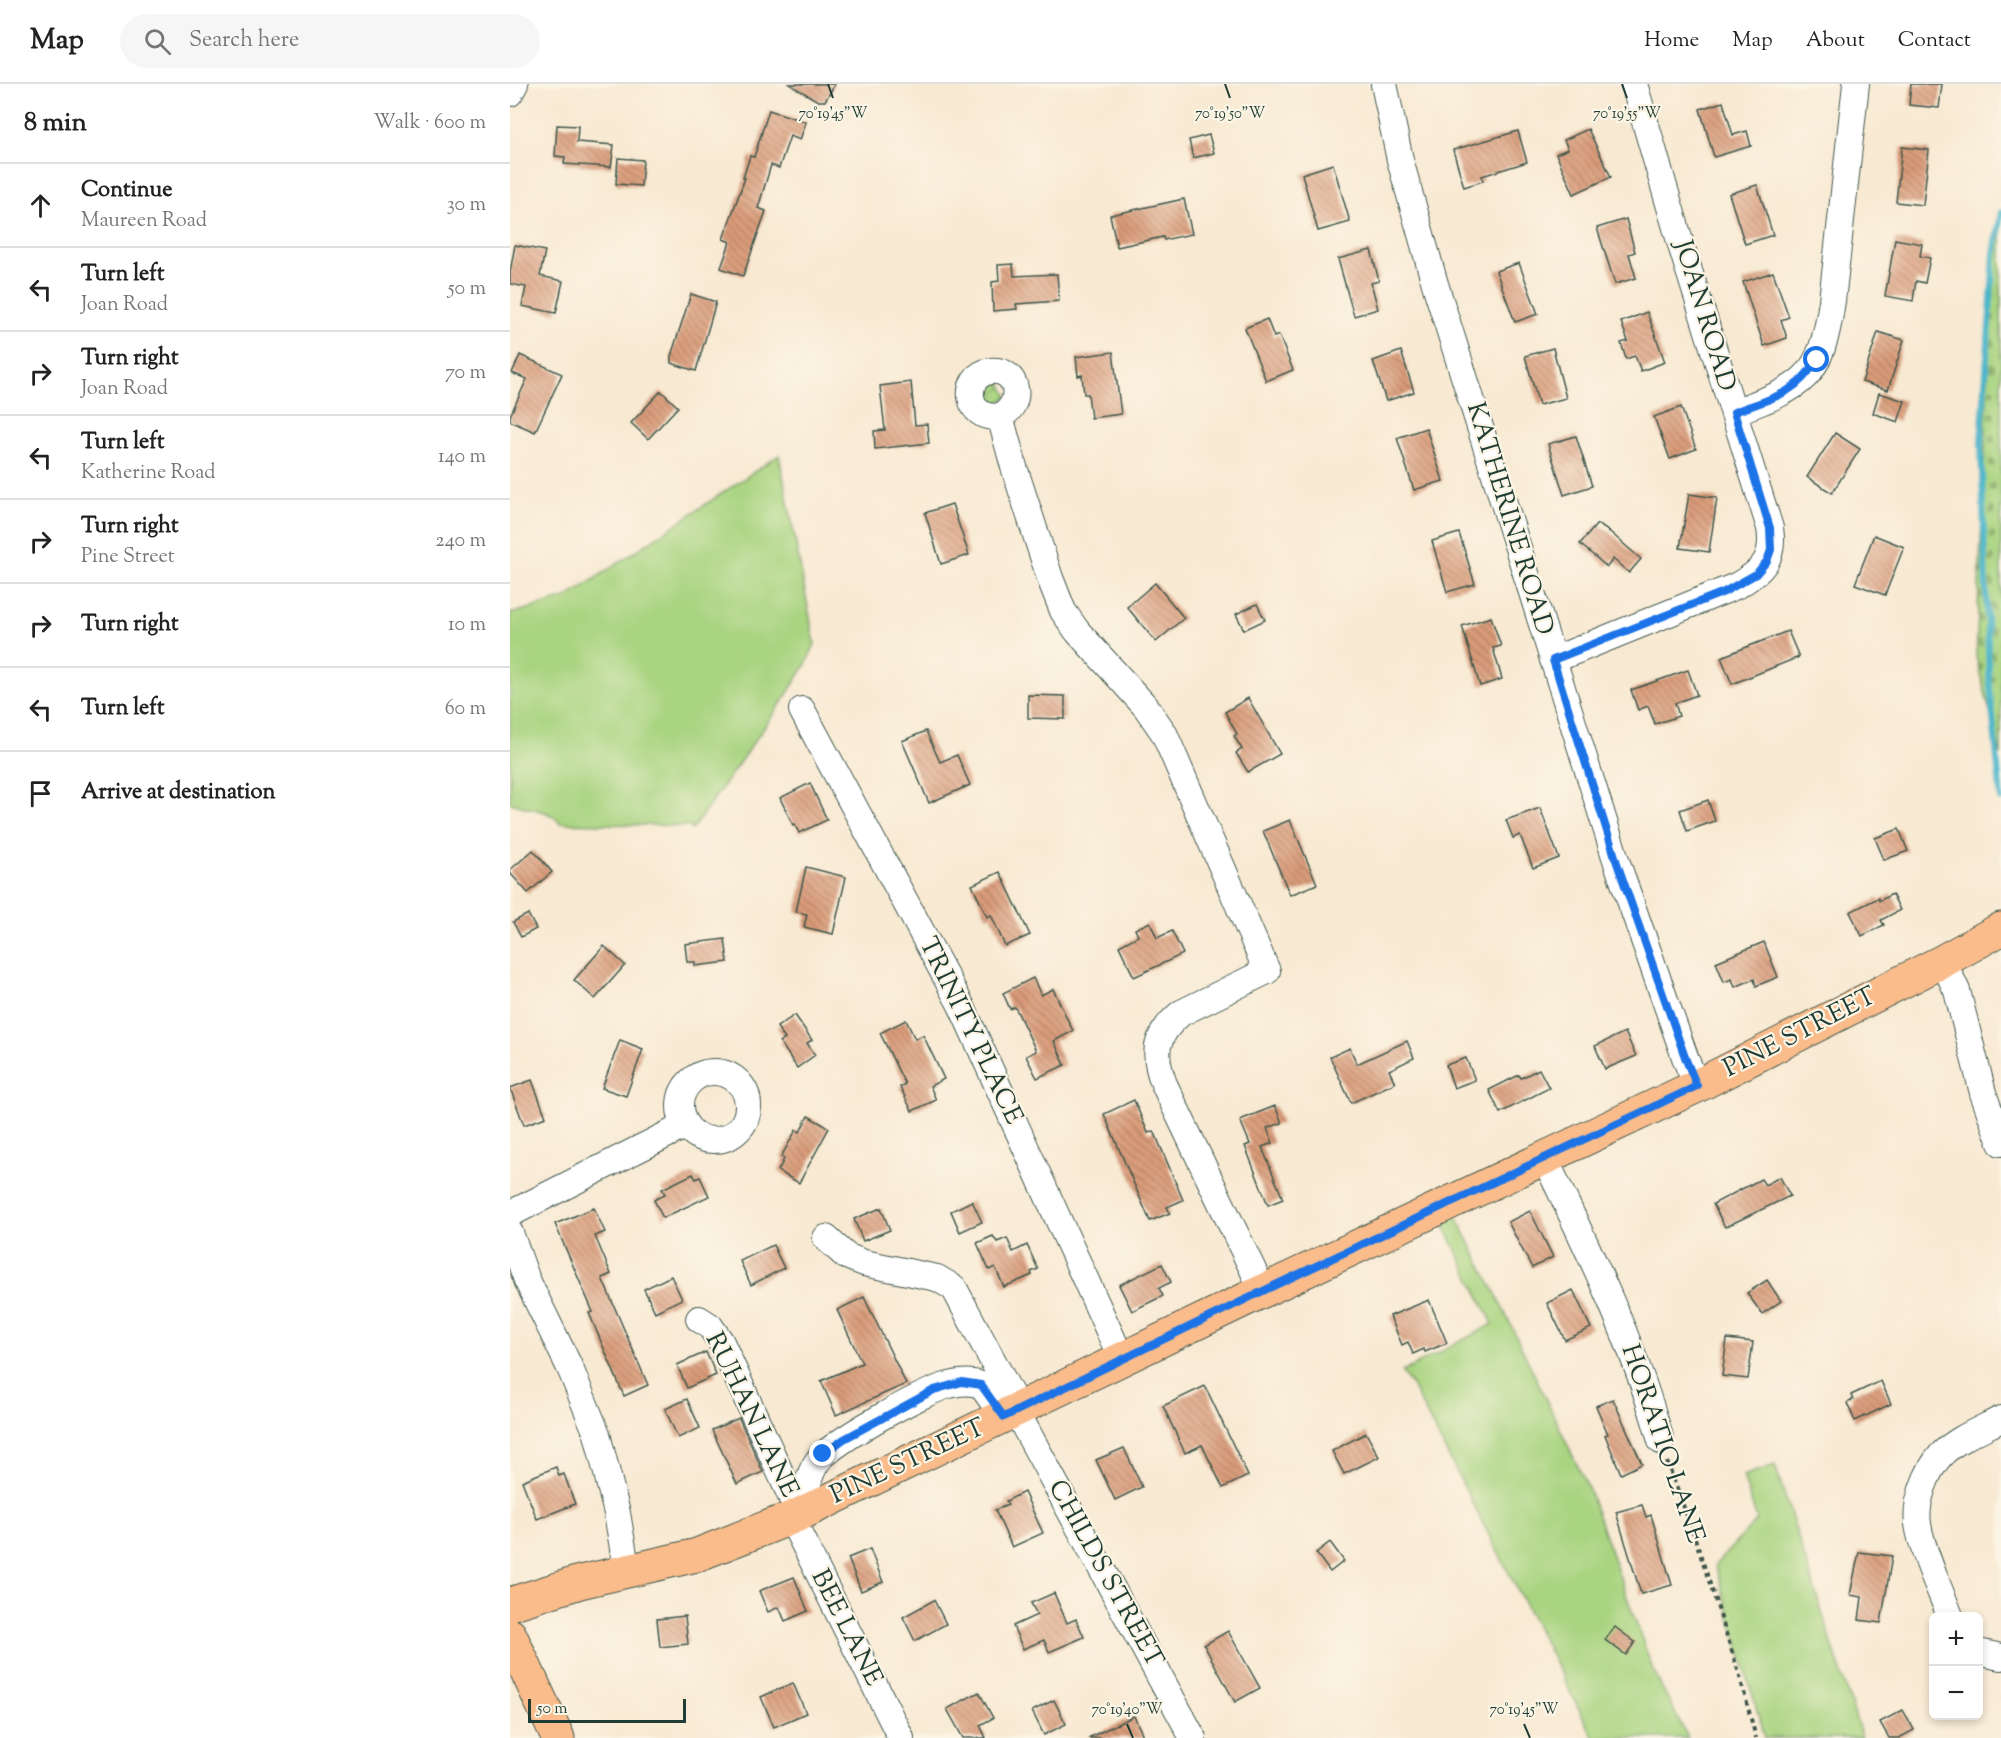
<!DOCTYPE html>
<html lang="en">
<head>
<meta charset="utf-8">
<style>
  body { margin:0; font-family:"Sorts Mill Goudy",serif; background:#f6f6f6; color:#222 }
  .controls { position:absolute; right:18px; bottom:18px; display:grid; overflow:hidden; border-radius:9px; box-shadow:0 3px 9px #0003 }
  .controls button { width:54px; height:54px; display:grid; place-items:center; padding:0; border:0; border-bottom:2px solid #e0e0e0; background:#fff; color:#222; font:30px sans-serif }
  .scale { position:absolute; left:18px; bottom:15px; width:158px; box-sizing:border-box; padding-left:6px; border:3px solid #1f3d34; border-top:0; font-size:16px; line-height:21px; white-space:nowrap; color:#1f3d34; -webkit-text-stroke:4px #fcf5e5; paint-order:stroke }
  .stop { position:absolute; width:18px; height:18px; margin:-14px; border:4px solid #1a73e8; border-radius:50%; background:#fff }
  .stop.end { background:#1a73e8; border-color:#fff; box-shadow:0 2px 6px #0008 }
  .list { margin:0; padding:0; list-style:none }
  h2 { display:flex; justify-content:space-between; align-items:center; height:78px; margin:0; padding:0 24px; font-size:26px }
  h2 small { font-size:20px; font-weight:400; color:#767676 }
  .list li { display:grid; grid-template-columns:39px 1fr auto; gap:18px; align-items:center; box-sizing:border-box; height:84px; padding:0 24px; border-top:2px solid #e0e0e0 }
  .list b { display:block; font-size:22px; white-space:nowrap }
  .list p { margin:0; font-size:20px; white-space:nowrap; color:#767676 }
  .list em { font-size:20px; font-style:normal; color:#767676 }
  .icon { flex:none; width:33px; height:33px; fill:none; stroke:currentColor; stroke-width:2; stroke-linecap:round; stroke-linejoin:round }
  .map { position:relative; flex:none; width:1491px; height:1654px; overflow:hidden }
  header { display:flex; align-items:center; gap:36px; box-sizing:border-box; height:84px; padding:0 30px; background:#fff; border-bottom:2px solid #e0e0e0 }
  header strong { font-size:28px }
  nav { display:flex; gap:33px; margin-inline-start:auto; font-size:21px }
  .search { width:420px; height:54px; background:#f6f6f6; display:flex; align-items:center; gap:15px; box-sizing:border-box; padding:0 21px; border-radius:33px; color:#767676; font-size:22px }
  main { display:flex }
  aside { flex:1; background:#fff }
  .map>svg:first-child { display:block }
</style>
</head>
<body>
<header>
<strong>Map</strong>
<div class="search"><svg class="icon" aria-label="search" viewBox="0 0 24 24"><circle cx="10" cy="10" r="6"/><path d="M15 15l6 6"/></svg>Search here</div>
<nav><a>Home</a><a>Map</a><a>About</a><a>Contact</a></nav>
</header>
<main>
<aside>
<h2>8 min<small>Walk · 600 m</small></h2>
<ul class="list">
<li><svg class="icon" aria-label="ahead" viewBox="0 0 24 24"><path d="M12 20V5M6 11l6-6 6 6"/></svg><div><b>Continue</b><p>Maureen Road</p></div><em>30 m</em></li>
<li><svg class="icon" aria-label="left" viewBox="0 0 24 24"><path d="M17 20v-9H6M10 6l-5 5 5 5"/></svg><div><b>Turn left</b><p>Joan Road</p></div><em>50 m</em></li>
<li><svg class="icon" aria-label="right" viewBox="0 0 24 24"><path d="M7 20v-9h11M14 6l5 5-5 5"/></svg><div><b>Turn right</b><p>Joan Road</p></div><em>70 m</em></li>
<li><svg class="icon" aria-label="left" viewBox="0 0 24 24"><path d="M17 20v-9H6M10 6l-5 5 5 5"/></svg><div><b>Turn left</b><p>Katherine Road</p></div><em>140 m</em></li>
<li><svg class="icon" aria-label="right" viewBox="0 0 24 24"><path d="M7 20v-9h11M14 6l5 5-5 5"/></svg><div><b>Turn right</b><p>Pine Street</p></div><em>240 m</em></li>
<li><svg class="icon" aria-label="right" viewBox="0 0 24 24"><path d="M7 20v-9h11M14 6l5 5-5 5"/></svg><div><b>Turn right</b></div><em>10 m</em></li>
<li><svg class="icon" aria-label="left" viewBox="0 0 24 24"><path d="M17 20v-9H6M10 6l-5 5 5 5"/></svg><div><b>Turn left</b></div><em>60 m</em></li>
<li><svg class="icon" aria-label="arrive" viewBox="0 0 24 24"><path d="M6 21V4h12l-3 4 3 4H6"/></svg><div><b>Arrive at destination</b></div></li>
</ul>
</aside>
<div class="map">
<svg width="1491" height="1654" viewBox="0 0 1491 1654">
  <defs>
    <pattern id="cemetery-stones" width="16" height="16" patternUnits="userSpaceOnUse" patternTransform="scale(1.5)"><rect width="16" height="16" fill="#a9d480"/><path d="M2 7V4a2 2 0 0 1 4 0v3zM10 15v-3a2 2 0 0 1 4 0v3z" fill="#89ad6a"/></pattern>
    <pattern id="garden-furrows" width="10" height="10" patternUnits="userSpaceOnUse" patternTransform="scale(1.5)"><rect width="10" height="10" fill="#a9d480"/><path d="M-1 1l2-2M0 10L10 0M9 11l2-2" fill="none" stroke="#89ad6a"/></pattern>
    <pattern id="building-back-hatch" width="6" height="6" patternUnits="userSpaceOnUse" patternTransform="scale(1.5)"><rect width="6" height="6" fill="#da9b79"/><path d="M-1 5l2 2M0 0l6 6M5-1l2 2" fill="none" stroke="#b08064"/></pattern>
  </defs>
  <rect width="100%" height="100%" fill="#fcf5e5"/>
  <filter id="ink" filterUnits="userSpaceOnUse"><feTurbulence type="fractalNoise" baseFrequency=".0167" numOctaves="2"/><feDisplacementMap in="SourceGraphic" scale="12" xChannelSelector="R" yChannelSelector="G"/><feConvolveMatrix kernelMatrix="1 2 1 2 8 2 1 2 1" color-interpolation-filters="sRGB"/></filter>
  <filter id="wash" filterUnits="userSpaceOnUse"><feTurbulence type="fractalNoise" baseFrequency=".008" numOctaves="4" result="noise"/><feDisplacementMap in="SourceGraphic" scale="24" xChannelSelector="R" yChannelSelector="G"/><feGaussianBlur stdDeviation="1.35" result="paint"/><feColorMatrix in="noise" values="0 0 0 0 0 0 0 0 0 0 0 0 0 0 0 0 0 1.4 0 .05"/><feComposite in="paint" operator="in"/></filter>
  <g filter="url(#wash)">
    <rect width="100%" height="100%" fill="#f8e9d2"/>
    <path fill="url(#cemetery-stones)" stroke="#64885a" stroke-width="1.5" d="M1491 141V672L1466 573 1482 196Z"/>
    <g fill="#a9d480" stroke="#64885a" stroke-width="1.5">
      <path d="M269 371 305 560 295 582 274 615 182 746 179 742 50 739C36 722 18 727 0 718V530L56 514Z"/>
      <path d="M947 1134 987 1212 1078 1404 1143 1586 1178 1654H1084L902 1302 892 1288 983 1240 933 1140Z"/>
      <path d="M1265 1381 1352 1654H1255L1205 1481 1247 1436 1233 1392Z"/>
    </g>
    <path fill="url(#garden-furrows)" stroke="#64885a" stroke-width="1.5" d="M490 297 498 313 478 324 470 305 473 301Z"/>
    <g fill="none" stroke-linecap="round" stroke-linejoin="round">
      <path stroke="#4cb5ca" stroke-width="6" d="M1491 128 1484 170 1471 360 1479 592 1491 716"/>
    </g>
    <g id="blocks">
      <g fill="url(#building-back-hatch)">
        <path d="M279 0H325L315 17H308Z"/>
        <path d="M1401 0H1432L1429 24 1399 21Z"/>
        <path d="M1213 18 1223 51 1237 47 1241 62 1204 73 1190 25Z"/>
        <path d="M259 26 296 38 290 56 280 52 269 84 261 81 248 124 256 127 233 192 211 184 220 158 213 155 235 94H233L240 72 244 73Z"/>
        <path d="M47 41 68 42 67 58 104 61 101 83 54 80 55 73 45 72Z"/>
        <path d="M1078 45 1101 93 1064 110 1046 70 1058 65 1054 56Z"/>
        <path d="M1008 47 1017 78 972 92 973 97 954 103 943 66Z"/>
        <path d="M699 51 704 69 683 74 679 56Z"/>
        <path d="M1392 63 1419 66 1413 121 1386 118Z"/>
        <path d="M108 74 133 76 131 102 106 100Z"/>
        <path d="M823 80 840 138 808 147 792 90Z"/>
        <path d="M1247 101 1263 151 1235 160 1219 110Z"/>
        <path d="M674 115 682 150 654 156 653 153 607 163 600 131Z"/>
        <path d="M1116 135 1125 168 1119 170 1126 194 1105 200 1087 144Z"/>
        <path d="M1385 155 1412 160 1410 172 1420 174 1415 199 1406 197 1403 217 1375 212Z"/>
        <path d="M5 161 35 167 30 192 53 197 46 229 12 222 16 203 0 200V188Z"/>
        <path d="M861 166 869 197 861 199 868 225 844 232 828 175Z"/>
        <path d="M1009 179 1028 230 1005 238 986 187Z"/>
        <path d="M503 180 504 192 547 190 549 217 506 220 507 225 483 227 482 198 489 197 488 181Z"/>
        <path d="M1263 188 1279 233 1271 236 1277 254 1254 262 1233 198Z"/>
        <path d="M181 210 206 218 186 287 161 279V272Z"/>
        <path d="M1137 228 1155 278 1131 287 1125 272 1116 275 1111 259 1118 257 1111 238Z"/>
        <path d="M757 235 764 253 769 251 783 286 756 297 735 244Z"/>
        <path d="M1368 248 1394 256 1378 306 1352 298Z"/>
        <path d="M1043 264 1056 314 1029 321 1015 272Z"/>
        <path d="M891 267 904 308 876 317 863 277Z"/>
        <path d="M603 268 611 330 581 334 578 310H574L572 291 568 292 566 273Z"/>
        <path d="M10 271 52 290 25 348 0 337V332L17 295 2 289Z"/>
        <path d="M401 298 405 341 417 340 419 359 365 365 364 347 375 346 370 302Z"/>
        <path d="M151 307 168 323 138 355 121 339Z"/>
        <path d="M1369 309 1395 317 1388 338 1363 329Z"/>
        <path d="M1171 323 1186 365 1160 375 1144 333Z"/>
        <path d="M916 344 933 397 904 406 887 354Z"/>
        <path d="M1325 349 1350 365 1322 409 1297 393Z"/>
        <path d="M1066 352 1082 402 1054 411 1038 360Z"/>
        <path d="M1179 410 1207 414 1199 468 1170 464Z"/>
        <path d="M442 420 459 471 431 480 415 429Z"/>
        <path d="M1087 440 1100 448 1131 475 1119 489 1103 475 1097 483 1070 460Z"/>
        <path d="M949 449 965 500 937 508 922 457Z"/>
        <path d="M1364 451 1394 463 1375 511 1345 500Z"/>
        <path d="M645 499 674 534 646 558 617 523Z"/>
        <path d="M747 520 755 536 734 546 726 530Z"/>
        <path d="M981 533 991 562 983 564 992 595 970 602 952 542Z"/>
        <path d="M1278 547 1289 573 1222 600 1211 573Z"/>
        <path d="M1178 586 1187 611 1165 619 1169 632 1145 640 1138 622 1128 626 1121 606Z"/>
        <path d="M518 611 555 612V635L518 634Z"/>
        <path d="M738 614 770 670 738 688 726 669 732 665 724 652 727 650 715 628Z"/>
        <path d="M416 647 430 678 447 671 460 701 419 719 392 657Z"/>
        <path d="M300 699 317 736 289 749 285 740 283 741 270 714Z"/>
        <path d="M1198 716 1205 737 1177 747 1170 726Z"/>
        <path d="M1030 724 1049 774 1023 784 1010 751 1003 754 996 736Z"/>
        <path d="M780 736 807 800 780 811 753 747Z"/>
        <path d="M1389 745 1398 767 1374 776 1365 754Z"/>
        <path d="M23 766 42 788 18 809 0 789V786Z"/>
        <path d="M296 783 336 793 323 850 294 843 297 830 286 828Z"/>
        <path d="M490 788 520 851 495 862 481 831 477 833 462 801Z"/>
        <path d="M1382 810 1390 826 1371 836 1374 841 1352 852 1340 828 1368 814 1369 817Z"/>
        <path d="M18 830 26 845 11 853 3 838Z"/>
        <path d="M640 838 647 854 662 847 673 870 624 893 609 862 628 852 625 845Z"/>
        <path d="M215 855 218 878 185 882V878H177L175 860Z"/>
        <path d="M1254 858 1268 893 1246 902 1244 895 1225 903 1222 895 1214 898 1206 878Z"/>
        <path d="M94 862 115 881 85 915 64 896Z"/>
        <path d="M523 894 531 911 543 905 563 947 544 957 555 981 527 994 516 972 526 967 505 923 500 925 493 909Z"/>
        <path d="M285 931 302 956 297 959 305 971 287 984 270 958 275 955 267 943Z"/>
        <path d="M396 936 405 955 413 951 434 995 420 1002 426 1016 402 1027 390 1003 395 1000 370 949Z"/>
        <path d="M1115 948 1126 972 1095 985 1085 962Z"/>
        <path d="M110 956 133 965 116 1012 92 1004Z"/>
        <path d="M897 957 904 974 879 986 885 999 841 1019 820 973 840 964 847 980Z"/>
        <path d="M956 974 965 996 944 1004 936 981Z"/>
        <path d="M1029 985 1039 1004 990 1029 979 1006 1009 991 1011 994Z"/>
        <path d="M22 996 36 1033 14 1041 0 1004Z"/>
        <path d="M624 1016 638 1049 644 1047 673 1116 657 1123 660 1129 640 1137 594 1030Z"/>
        <path d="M765 1022 772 1039 757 1044 763 1059 752 1063 773 1115 758 1121 735 1062 740 1060 730 1036Z"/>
        <path d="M298 1032 319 1044 289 1099 268 1087 274 1075 271 1073 286 1046 290 1048Z"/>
        <path d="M183 1090 186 1095 190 1093 199 1112 153 1134 144 1116 155 1110 152 1105Z"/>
        <path d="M1270 1093 1280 1112 1215 1143 1203 1120 1251 1095 1255 1101Z"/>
        <path d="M462 1117 472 1138 450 1148 441 1127Z"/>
        <path d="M84 1124 95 1148 85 1152 101 1190 92 1194 138 1301 114 1312 79 1229 83 1228 45 1140Z"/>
        <path d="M371 1124 380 1146 353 1157 344 1135Z"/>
        <path d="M1020 1127 1043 1173 1022 1184 998 1138Z"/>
        <path d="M483 1152 487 1158 497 1154 503 1168 517 1161 528 1185 521 1188 522 1191 494 1203 485 1183 479 1186 467 1159Z"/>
        <path d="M263 1161 274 1184 241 1201 230 1177Z"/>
        <path d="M652 1180 661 1198 649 1204 653 1212 622 1227 609 1201Z"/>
        <path d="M161 1192 172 1215 145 1228 134 1205Z"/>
        <path d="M1257 1196 1271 1217 1252 1230 1237 1209Z"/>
        <path d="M1063 1206 1081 1244 1055 1256 1037 1219Z"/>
        <path d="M354 1213 396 1300 326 1331 311 1297 352 1279 327 1226Z"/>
        <path d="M919 1216 937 1259 915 1268 914 1265 903 1270 898 1258 892 1261 880 1232Z"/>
        <path d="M1217 1255 1243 1258 1238 1295 1212 1292Z"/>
        <path d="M196 1268 206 1291 177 1304 167 1281Z"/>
        <path d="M1371 1297 1381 1320 1345 1337 1337 1319 1343 1316 1341 1311Z"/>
        <path d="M695 1302 738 1392 713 1404 692 1361 675 1369 653 1322Z"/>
        <path d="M177 1315 190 1344 168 1354 155 1325Z"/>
        <path d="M1103 1315 1132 1380 1111 1390 1095 1351 1098 1350 1086 1322Z"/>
        <path d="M229 1334 253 1388 227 1400 202 1346Z"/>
        <path d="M856 1349 869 1373 834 1390 822 1367Z"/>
        <path d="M614 1364 632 1403 605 1416 586 1376Z"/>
        <path d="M46 1383 49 1392 54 1390 65 1420 27 1435 12 1397Z"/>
        <path d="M514 1408 533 1449 502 1463 485 1426 498 1421 496 1417Z"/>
        <path d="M1132 1421 1136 1433 1141 1431 1162 1501 1131 1510 1106 1428Z"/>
        <path d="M820 1458 834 1477 820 1488 806 1469Z"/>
        <path d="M360 1465 373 1498 351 1507 338 1474Z"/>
        <path d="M1349 1468 1382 1472 1371 1539 1349 1536 1352 1513 1340 1511Z"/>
        <path d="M284 1493 298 1527 275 1537 269 1523 258 1528 249 1507Z"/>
        <path d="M544 1509 557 1539 566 1535 574 1553 539 1568 534 1556 513 1565 503 1542 527 1531 521 1519Z"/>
        <path d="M424 1516 436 1540 405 1557 393 1533Z"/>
        <path d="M175 1532 178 1560 150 1563 147 1535Z"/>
        <path d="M1105 1543 1125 1558 1116 1571 1095 1556Z"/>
        <path d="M718 1547 750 1604 725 1618 694 1561Z"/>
        <path d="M283 1599 296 1629 264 1643 251 1613Z"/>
        <path d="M469 1608 483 1634 470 1641 476 1654H453L437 1625Z"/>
        <path d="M544 1616 556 1640 534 1651 522 1627Z"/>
        <path d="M1393 1626 1404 1646 1389 1654H1379L1370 1638Z"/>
        <path d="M624 1632 634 1654H578Z"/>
      </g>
    </g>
  </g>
  <g filter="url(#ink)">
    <use href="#blocks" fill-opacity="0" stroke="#40574c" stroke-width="1.5"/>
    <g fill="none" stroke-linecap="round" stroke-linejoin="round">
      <g stroke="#40574c" stroke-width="28">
        <g id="minor">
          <path d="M874 0 890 76 925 200 1107 779 1176 976 1187 1002"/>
          <path d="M0 9 5 0"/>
          <path d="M1224 328C1295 302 1311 295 1322 217L1346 0"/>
          <path d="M490 332C515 321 508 284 481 287 450 291 456 339 490 332L504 383 540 494 553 527 567 547 636 623 654 649 757 887 671 929C645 951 642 969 654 1000L753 1207"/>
          <path d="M1043 576 1226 502C1252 488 1265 475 1260 444L1174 171 1124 0"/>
          <path d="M292 626 451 921 612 1276"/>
          <path d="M1433 877 1447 907 1473 1009 1491 1059"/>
          <circle cx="204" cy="1022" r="34"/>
          <path d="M1035 1075C1079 1167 1124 1259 1151 1357"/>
          <path d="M0 1130 176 1041"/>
          <path d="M0 1149 17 1196 60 1284 87 1350 107 1429 117 1488"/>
          <path d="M316 1154 336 1172 354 1179 427 1194 444 1204 509 1326"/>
          <path d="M189 1235 200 1242 211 1258 289 1430"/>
          <path d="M506 1327 683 1654"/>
          <path d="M296 1427C296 1409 297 1393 307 1378 321 1358 414 1307 439 1301 450 1298 460 1297 471 1301L494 1333"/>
          <path d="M281 1434 391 1654"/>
          <path d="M1440 1532C1430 1506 1412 1467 1408 1440 1405 1417 1416 1388 1431 1371 1446 1355 1472 1345 1491 1335"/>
          <path d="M1468 1568 1491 1573"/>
        </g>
      </g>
      <g stroke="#40574c" stroke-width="35">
        <g id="major">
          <path d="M0 1520 70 1498 187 1471 286 1432 753 1207 1187 1002 1433 877 1491 845"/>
          <path d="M0 1551 48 1654"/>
        </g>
      </g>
      <path stroke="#40574c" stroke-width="4" stroke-dasharray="4.5 4.5" stroke-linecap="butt" d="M1157 1378 1183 1448 1229 1589 1246 1654"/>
      <use href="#minor" stroke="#fff" stroke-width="26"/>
      <use href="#major" stroke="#fabc8b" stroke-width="33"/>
    </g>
  </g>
  <g fill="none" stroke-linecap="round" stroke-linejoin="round" filter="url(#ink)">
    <path stroke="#1a73e8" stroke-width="8" d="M313 1370 334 1355 424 1306 452 1298 471 1301 494 1333 753 1207 1187 1002 1176 976 1107 779 1043 576 1214 508 1246 490 1257 477 1261 466 1260 444 1224 328C1262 314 1284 312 1307 276"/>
  </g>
  <path fill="none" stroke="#1f3d34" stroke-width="2" d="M318 0 323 14M715 0 720 14M1112 0 1117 14M617 1640 623 1654M1014 1640 1020 1654"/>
  <g text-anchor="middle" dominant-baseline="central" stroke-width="4.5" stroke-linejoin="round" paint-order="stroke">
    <g font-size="26" fill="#1f3d34" stroke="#fcf5e5">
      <text transform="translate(1194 232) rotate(73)">JOAN ROAD</text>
      <text transform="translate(999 435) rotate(73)">KATHERINE ROAD</text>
      <text transform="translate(460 947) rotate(64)">TRINITY PLACE</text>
      <text transform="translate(1290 949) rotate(-27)">PINE STREET</text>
      <text transform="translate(241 1331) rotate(64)">RUHAN LANE</text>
      <text transform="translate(1152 1360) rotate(71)">HORATIO LANE</text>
      <text transform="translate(398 1378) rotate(-25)">PINE STREET</text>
      <text transform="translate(595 1490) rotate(61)">CHILDS STREET</text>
      <text transform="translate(336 1544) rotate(63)">BEE LANE</text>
    </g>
  </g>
  <g font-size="15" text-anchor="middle" fill="#1f3d34" stroke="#fcf5e5" stroke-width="4.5" stroke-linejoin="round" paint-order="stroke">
    <text x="323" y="34">70°19'45"W</text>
    <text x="720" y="34">70°19'50"W</text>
    <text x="1117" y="34">70°19'55"W</text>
    <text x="617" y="1630">70°19'40"W</text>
    <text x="1014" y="1630">70°19'45"W</text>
  </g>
</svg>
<div class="controls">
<button>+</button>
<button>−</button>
</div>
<div class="scale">50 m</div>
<div class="stop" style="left:1307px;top:276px"></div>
<div class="stop end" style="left:313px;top:1370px"></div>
</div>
</main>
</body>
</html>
